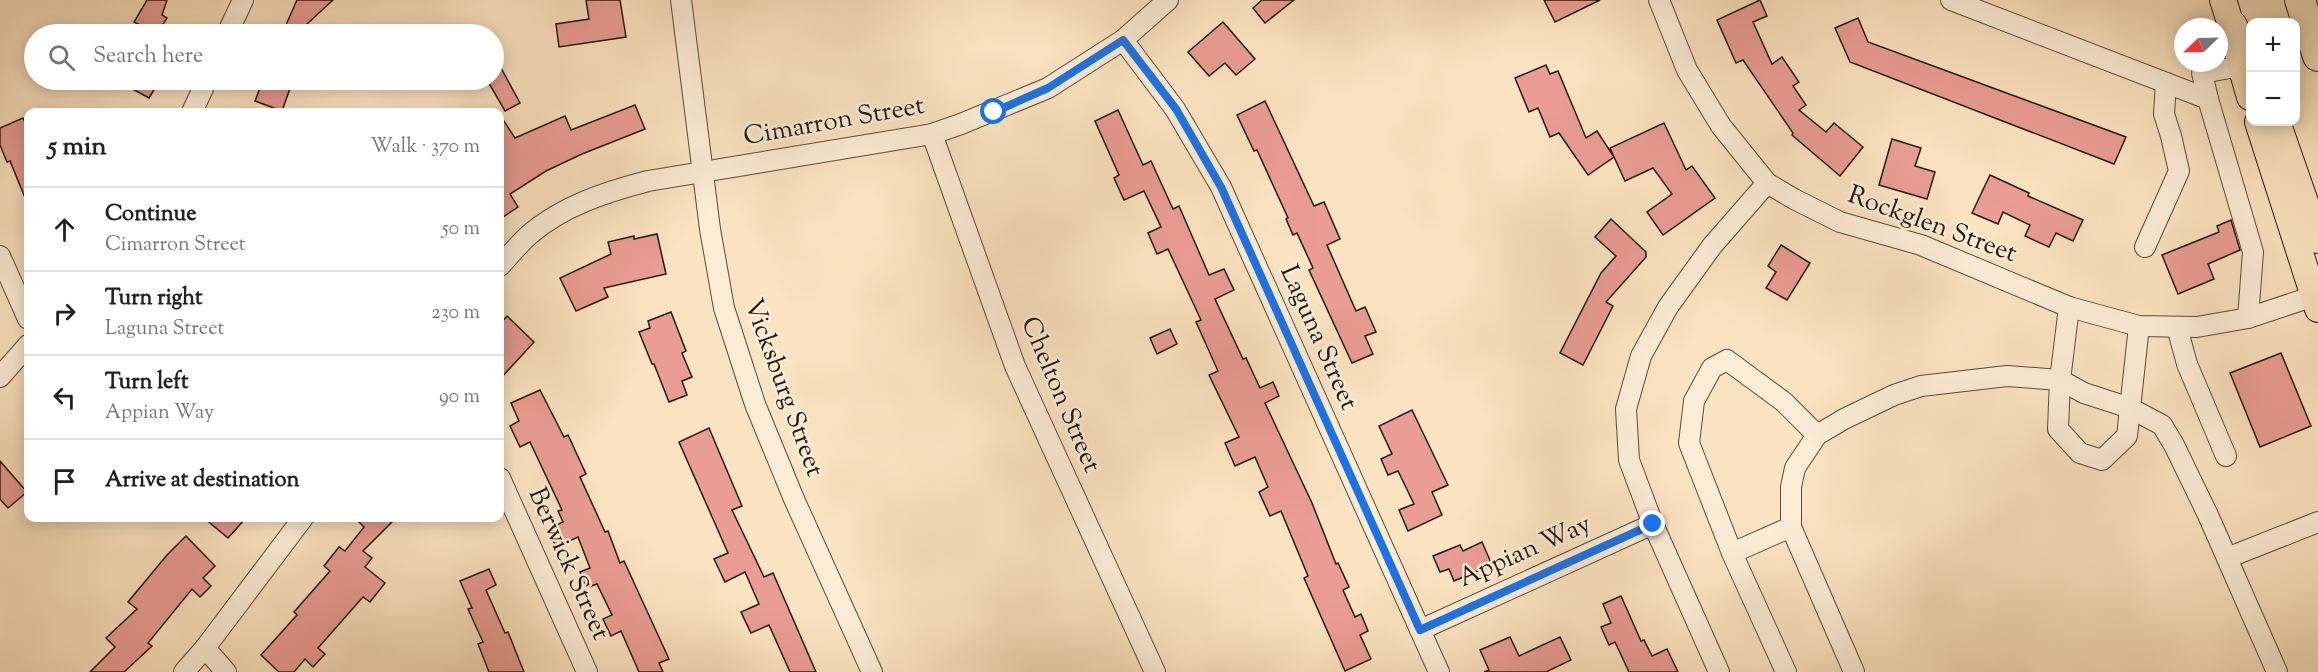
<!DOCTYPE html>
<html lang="en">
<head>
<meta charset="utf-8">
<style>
  body { margin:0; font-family:"Sorts Mill Goudy",serif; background:#f2f2f2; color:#202124 }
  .controls { position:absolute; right:18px; top:18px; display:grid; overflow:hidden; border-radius:12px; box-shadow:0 3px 15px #0003 }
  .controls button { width:54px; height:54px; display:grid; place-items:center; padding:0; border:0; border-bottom:2px solid #e0e0e0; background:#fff; color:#202124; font:30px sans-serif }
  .compass { position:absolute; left:2174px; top:18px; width:54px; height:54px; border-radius:50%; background:#fff; box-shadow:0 3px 15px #0003; rotate:247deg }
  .stop { position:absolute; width:18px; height:18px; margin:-14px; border:4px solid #1a73e8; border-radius:50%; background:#fff }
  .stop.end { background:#1a73e8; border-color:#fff; box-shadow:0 2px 6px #0008 }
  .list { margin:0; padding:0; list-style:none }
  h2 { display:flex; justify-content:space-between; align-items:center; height:78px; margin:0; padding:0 24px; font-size:26px }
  h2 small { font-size:20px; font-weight:400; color:#757577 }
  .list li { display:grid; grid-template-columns:39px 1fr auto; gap:18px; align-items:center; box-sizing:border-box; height:84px; padding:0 24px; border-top:2px solid #e0e0e0 }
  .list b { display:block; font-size:22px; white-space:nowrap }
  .list p { margin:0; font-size:20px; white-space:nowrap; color:#757577 }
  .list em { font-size:20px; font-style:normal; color:#757577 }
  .icon { flex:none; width:33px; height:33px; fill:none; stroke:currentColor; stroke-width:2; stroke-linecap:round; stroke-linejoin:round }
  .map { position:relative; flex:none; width:2318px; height:672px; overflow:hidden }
  .search { position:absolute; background:#fff; box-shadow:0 3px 15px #0003; left:24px; top:24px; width:480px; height:66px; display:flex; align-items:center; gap:15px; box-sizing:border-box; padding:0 21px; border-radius:33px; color:#757577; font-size:22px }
  .panel { position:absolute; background:#fff; box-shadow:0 3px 15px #0003; left:24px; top:108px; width:480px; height:414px; border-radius:12px }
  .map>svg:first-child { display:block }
</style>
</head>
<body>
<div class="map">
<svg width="2318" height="672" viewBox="0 0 2318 672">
  <rect width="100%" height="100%" fill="#fce3c1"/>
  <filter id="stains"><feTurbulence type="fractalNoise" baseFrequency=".00333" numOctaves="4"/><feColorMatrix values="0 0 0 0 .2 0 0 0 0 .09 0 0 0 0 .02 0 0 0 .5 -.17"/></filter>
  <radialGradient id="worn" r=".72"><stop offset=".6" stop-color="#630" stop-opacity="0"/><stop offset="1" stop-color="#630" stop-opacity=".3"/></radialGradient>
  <g fill="#ea9d93" stroke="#261809" stroke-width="1.5">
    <path d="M147 0H167L162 15 167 18 157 34 134 22Z"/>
    <path d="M297 0H333L307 24 331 34H282Z"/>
    <path d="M586 0H620L626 37 559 47 556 24 589 19Z"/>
    <path d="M1262 0H1294L1265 23 1253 8Z"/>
    <path d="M1544 0H1600L1555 22Z"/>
    <path d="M1760 0 1767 16 1753 22 1772 64 1782 57 1799 82 1793 86 1806 105 1799 110 1826 132 1834 123 1863 147 1840 176 1792 135 1793 133 1743 60 1736 63 1717 20Z"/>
    <path d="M1858 18 1868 42 2126 137 2114 164 1850 62 1835 28Z"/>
    <path d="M1223 22 1255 59 1236 75 1225 63 1209 76 1188 52Z"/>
    <path d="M494 55 520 103 505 111 487 80H494Z"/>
    <path d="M1546 65 1550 74 1558 71 1586 138 1597 131 1614 157 1588 175 1559 133 1550 137 1538 108 1529 112 1515 78Z"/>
    <path d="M116 80H160L149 98Z"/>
    <path d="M263 80H293L282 111 255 101Z"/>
    <path d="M1265 101 1314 206 1324 202 1340 239 1327 245 1356 311 1365 307 1376 332 1365 336 1373 354 1352 363 1309 270 1313 268 1297 233 1293 235 1286 219 1288 218 1257 150 1254 151 1237 115Z"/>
    <path d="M635 105 645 129 582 154 546 171 510 194 518 207 500 219V115L515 138 565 116 571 130Z"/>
    <path d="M1118 110 1143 165 1151 161 1173 209 1179 206 1209 275 1224 269 1234 290 1215 299 1243 359 1246 358 1260 388 1273 382 1279 396 1265 403 1312 503 1336 564 1338 563 1349 587 1343 590 1355 617 1361 614 1368 631 1360 635 1371 659 1345 671 1304 578 1308 576 1281 511 1270 516 1259 492 1268 487 1255 457 1235 466 1225 443 1239 437 1209 375 1218 371 1196 322 1201 320 1168 249 1157 254 1148 233 1161 227 1144 191 1124 200 1114 178 1119 175 1095 121Z"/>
    <path d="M23 118 28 130V205L10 161 7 162 0 145V128Z"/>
    <path d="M1664 123 1686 170 1692 166 1715 198 1663 235 1647 212 1672 194 1653 168 1625 181 1610 148Z"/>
    <path d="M1892 139 1921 148 1915 166 1935 172 1927 199 1879 185Z"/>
    <path d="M1990 175 2029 193 2028 196 2083 220 2073 241 2056 233 2049 247 2025 236 2030 225 2003 212 1998 224 1972 213Z"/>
    <path d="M1611 219 1646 252V257L1606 302 1613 306 1583 365 1560 353 1601 273 1616 256 1595 237Z"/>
    <path d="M2231 220 2240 250 2208 264 2214 279 2178 294 2162 255 2219 232 2217 226Z"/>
    <path d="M657 234 666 274 604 288 608 297 576 311 560 278 611 254 608 242 634 236V239Z"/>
    <path d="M1781 245 1810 263 1787 300 1766 288 1776 272 1768 266Z"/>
    <path d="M671 312 686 351 682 353 692 377 682 381 687 395 669 402 654 364H652L639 332 650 328 648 321Z"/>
    <path d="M507 316 534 342 500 379V324Z"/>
    <path d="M1170 329 1177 344 1157 354 1150 338Z"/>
    <path d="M2281 353 2311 426 2260 447 2230 373Z"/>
    <path d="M540 390 564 437 568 435 586 474 580 477 605 532 608 531 620 563 624 561 669 659 659 663 663 672H639L621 631 611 636 603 619 612 615 597 584 586 588 580 572 590 568 578 537 556 547 548 529 563 522 558 511 562 510 530 442 520 447 510 426 519 421 511 403Z"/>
    <path d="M1412 410 1448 485 1432 492 1442 515 1408 531 1399 510 1414 504 1398 471 1388 475 1381 459 1392 454 1379 426Z"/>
    <path d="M709 428 742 506 732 510 764 577 773 573 816 672H790L769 625 751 633 741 612 759 604 745 572 725 582 714 559 728 553 679 442Z"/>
    <path d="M0 461 27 492 8 508 0 499Z"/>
    <path d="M204 518H246L228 538Z"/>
    <path d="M355 518H396L363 551 372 558 365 567 385 583 370 602 363 597 318 648 325 654 313 667 305 659 294 672H279L261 655 297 615 294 612 330 571 324 566 339 547 345 551 364 527Z"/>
    <path d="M186 536 215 566 203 578 211 586 200 597 192 589 148 643 152 646 124 672H90L115 647 106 638 137 609 128 602 167 555Z"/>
    <path d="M1482 542 1492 565 1454 581 1449 569 1440 572 1433 556 1460 545 1463 551Z"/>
    <path d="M489 569 496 585 486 590 505 633 508 632 524 672H489L478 644 483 642 468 609 472 608 460 581Z"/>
    <path d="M1621 596 1641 641 1644 640 1652 656 1667 649 1678 672H1629L1615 642 1609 645 1601 627 1611 623 1603 604Z"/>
    <path d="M1510 637 1519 656 1560 637 1571 660 1546 672H1484L1489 670 1480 650Z"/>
  </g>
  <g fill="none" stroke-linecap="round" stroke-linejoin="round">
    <g stroke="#5c4b37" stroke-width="22">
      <g id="minor">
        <path d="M681 0 710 229 724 308 755 404 794 499 872 672"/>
        <path d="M1659 0 1687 70 1721 126 1767 183 1794 199 1840 222 1921 245 2069 307 2139 326 2197 327 2248 318 2314 296"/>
        <path d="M1951 0 2208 99 2253 252 2248 318"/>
        <path d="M227 34 243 0"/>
        <path d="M1123 40 1175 109 1221 187 1439 672"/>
        <path d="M2208 99 2202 73 2241 66"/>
        <path d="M192 112 207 80"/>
        <path d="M932 134 1015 366 1155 672"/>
        <path d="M2145 247 2179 171 2171 136 2164 114 2166 83"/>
        <path d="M0 256 28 319"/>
        <path d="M500 266C509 256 519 244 529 235 562 206 606 192 648 181L932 134 961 124 1048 88 1123 40 1168 0"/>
        <path d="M2069 307 2060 380 2058 429 2080 453 2102 460 2127 436 2139 326"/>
        <path d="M2177 327 2187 364 2226 456"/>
        <path d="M0 377 28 345"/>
        <path d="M500 478 587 672"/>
        <path d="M1732 553 1791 527"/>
        <path d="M2227 558 2318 522"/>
        <path d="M1420 630 1653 524"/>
        <path d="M205 648 226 672"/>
        <path d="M184 672 205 648 303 518"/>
        <path d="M1719 672 1653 524 1629 460 1626 409 1641 356 1668 307 1712 246 1767 183"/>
        <path d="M1786 672 1732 553 1689 443 1694 401 1712 368 1727 360 1784 402 1817 435"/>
        <path d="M1854 672 1791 527V487L1795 468 1817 435 1844 419 1894 395 1921 386 2007 376 2060 380 2084 393 2130 408 2162 425 2174 445 2208 515 2277 672"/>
      </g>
    </g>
    <g stroke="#261809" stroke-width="28">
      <g id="major">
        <path d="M2223 0C2234 32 2240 65 2250 97"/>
        <path d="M2258 122 2318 309"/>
      </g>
    </g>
    <g stroke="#261809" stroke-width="32">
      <g id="highway">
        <path d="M2300 0 2318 56"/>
        <path d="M2232 26 2250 64"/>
        <path d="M2275 122 2305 208 2318 238"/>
      </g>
    </g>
    <use href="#minor" stroke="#fdedd7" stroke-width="20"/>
    <use href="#major" stroke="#fce3c1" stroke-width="26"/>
    <use href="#highway" stroke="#fce3c1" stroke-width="30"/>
  </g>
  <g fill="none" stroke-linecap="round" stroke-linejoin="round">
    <path stroke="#1a73e8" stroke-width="8" d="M994 112 1048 88 1123 40 1176 109 1221 187 1420 630 1653 524"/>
  </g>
  <g text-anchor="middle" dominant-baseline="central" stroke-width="5" stroke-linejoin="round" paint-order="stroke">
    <g font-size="26" fill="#261809" stroke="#fdedd7">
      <text transform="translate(834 122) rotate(-10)">Cimarron Street</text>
      <text transform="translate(1932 225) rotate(20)">Rockglen Street</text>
      <text transform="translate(1318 338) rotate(66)">Laguna Street</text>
      <text transform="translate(783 388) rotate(70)">Vicksburg Street</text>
      <text transform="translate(1060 395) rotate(67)">Chelton Street</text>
      <text transform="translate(1525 552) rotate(-24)">Appian Way</text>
      <text transform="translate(568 564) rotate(66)">Berwick Street</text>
    </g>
  </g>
  <rect width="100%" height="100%" filter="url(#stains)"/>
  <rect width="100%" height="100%" fill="url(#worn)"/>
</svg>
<div class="controls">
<button>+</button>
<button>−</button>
</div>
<svg class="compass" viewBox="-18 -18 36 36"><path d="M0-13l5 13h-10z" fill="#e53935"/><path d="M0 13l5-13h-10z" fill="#757577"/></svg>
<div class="stop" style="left:994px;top:112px"></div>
<div class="stop end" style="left:1653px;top:524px"></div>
<div class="search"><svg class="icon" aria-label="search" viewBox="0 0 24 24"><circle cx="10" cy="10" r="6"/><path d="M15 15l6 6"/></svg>Search here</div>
<section class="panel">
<h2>5 min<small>Walk · 370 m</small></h2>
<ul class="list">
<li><svg class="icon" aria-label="ahead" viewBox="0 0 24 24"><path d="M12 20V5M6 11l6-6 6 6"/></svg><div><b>Continue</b><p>Cimarron Street</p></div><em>50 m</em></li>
<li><svg class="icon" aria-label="right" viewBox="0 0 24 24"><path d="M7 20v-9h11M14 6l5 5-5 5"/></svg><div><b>Turn right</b><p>Laguna Street</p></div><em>230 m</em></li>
<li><svg class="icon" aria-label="left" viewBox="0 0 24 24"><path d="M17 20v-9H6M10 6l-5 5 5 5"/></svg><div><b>Turn left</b><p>Appian Way</p></div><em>90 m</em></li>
<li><svg class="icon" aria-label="arrive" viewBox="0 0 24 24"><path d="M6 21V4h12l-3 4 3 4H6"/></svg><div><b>Arrive at destination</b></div></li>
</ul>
</section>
</div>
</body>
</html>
